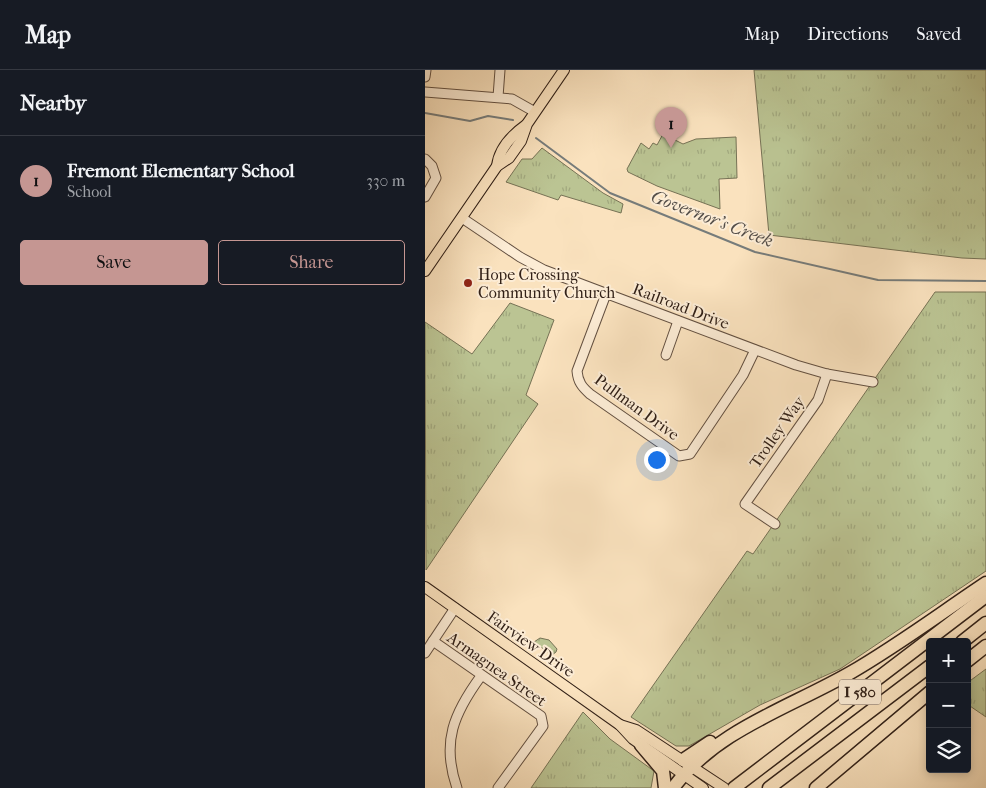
<!DOCTYPE html>
<html lang="en">
<head>
<meta charset="utf-8">
<style>
  body { margin:0; font-family:"IM FELL French Canon",serif; background:#242831; color:#f1f3f6 }
  .controls { position:absolute; right:15px; bottom:15px; display:grid; overflow:hidden; border-radius:5px; box-shadow:0 2px 8px #0003 }
  .controls button { width:45px; height:45px; display:grid; place-items:center; padding:0; border:0; border-bottom:1px solid #363941; background:#171b24; color:#f1f3f6; font:25px sans-serif }
  .you { position:absolute; left:231px; top:389px; width:18px; height:18px; margin:-12px; border:4px solid #fff; border-radius:50%; background:#1a73e8; box-shadow:0 0 0 8px #1a73e833 }
  .badge { display:grid; place-items:center; width:32px; height:32px; border-radius:50%; background:#c59692; color:#111; font-size:16px; font-weight:700 }
  .pin { position:absolute; translate:-50% -41px; filter:drop-shadow(0 1px 2px #0008) }
  .pin::after { content:''; position:absolute; top:26px; width:18px; height:15px; background:inherit; clip-path:polygon(0 0,100% 0,50% 100%) }
  .list { margin:0; padding:0; list-style:none }
  h2 { display:flex; justify-content:space-between; align-items:center; height:65px; margin:0; padding:0 20px; font-size:21px }
  h2 small { font-size:16px; font-weight:400; color:#9ea1a6 }
  .list li { display:grid; grid-template-columns:32px 1fr auto; gap:15px; align-items:center; box-sizing:border-box; height:90px; padding:0 20px; border-top:1px solid #363941 }
  .list b { display:block; font-size:19px; white-space:nowrap }
  .list p { margin:0; font-size:16px; white-space:nowrap; color:#9ea1a6 }
  .list em { font-size:16px; font-style:normal; color:#9ea1a6 }
  .actions { display:flex; gap:10px; padding:15px 20px }
  .actions a { flex:1; padding:11px 0; border:1px solid #c59692; border-radius:5px; text-align:center; font-size:18px; color:#c59692 }
  .actions .main { background:#c59692; color:#111 }
  .icon { flex:none; width:28px; height:28px; fill:none; stroke:currentColor; stroke-width:2; stroke-linecap:round; stroke-linejoin:round }
  .map { position:relative; flex:none; width:561px; height:718px; overflow:hidden }
  header { display:flex; align-items:center; gap:30px; box-sizing:border-box; height:70px; padding:0 25px; background:#171b24; border-bottom:1px solid #363941 }
  header strong { font-size:24px }
  nav { display:flex; gap:28px; margin-inline-start:auto; font-size:18px }
  main { display:flex }
  aside { flex:1; background:#171b24 }
  .map>svg:first-child { display:block }
</style>
</head>
<body>
<header>
<strong>Map</strong>
<nav><a>Map</a><a>Directions</a><a>Saved</a></nav>
</header>
<main>
<aside>
<h2>Nearby<small></small></h2>
<ul class="list">
<li><span class="badge">1</span><div><b>Fremont Elementary School</b><p>School</p></div><em>330 m</em></li>
</ul>
<div class="actions"><a class="main">Save</a><a>Share</a></div>
</aside>
<div class="map">
<svg width="561" height="718" viewBox="0 0 561 718">
  <defs>
    <pattern id="grass-tufts" width="24" height="20" patternUnits="userSpaceOnUse" patternTransform="scale(1.25)"><rect width="24" height="20" fill="#bbc493"/><path d="M3 7l-1-3M5 7V3M7 7l1-3M15 17l-1-3M17 17v-4M19 17l1-3" fill="none" stroke="#a1a87e"/></pattern>
  </defs>
  <rect width="100%" height="100%" fill="#fae2be"/>
  <filter id="stains"><feTurbulence type="fractalNoise" baseFrequency=".004" numOctaves="4"/><feColorMatrix values="0 0 0 0 .2 0 0 0 0 .09 0 0 0 0 .02 0 0 0 .5 -.17"/></filter>
  <radialGradient id="worn" r=".72"><stop offset=".6" stop-color="#630" stop-opacity="0"/><stop offset="1" stop-color="#630" stop-opacity=".3"/></radialGradient>
  <g fill="url(#grass-tufts)" stroke="#767255">
    <path d="M329 0H561V189L537 188 344 165Z"/>
    <path d="M238 64 258 74 271 69 311 67 312 108 294 109 295 139 232 116 203 102 202 99 216 73 224 79 228 73 232 75Z"/>
    <path d="M117 78 178 123 198 134 196 143 136 125 133 130 81 112 97 89H107Z"/>
    <path d="M510 222H561V501L415 599 335 635 264 676H251L206 647 322 481 328 484Z"/>
    <path d="M85 233 129 250 101 325 113 334 1 500 0 252 47 284Z"/>
    <path d="M115 568 124 570 132 579 131 582 127 585 109 572Z"/>
    <path d="M561 599V647L542 634V613Z"/>
    <path d="M158 642 185 669 229 701 226 718H106Z"/>
  </g>
  <g fill="none" stroke-linecap="round" stroke-linejoin="round">
    <g stroke="#767c7b" stroke-width="2">
      <path d="M0 43 45 51 63 46 88 50"/>
      <path d="M111 68 185 123 330 182 453 210 561 211"/>
    </g>
    <g stroke="#635041" stroke-width="11">
      <g id="minor">
        <path d="M0 7 1 0"/>
        <path d="M0 22 87 29 110 42"/>
        <path d="M73 27 75 0"/>
        <path d="M0 89 7 96 11 108 0 127"/>
        <path d="M37 148 95 187 119 200 371 295 402 304 448 312"/>
        <path d="M181 224 152 301C153 312 157 317 165 324L254 386 265 384 318 305 330 280"/>
        <path d="M241 285 253 251"/>
        <path d="M350 454 320 434 393 330 402 304"/>
        <path d="M8 571 116 646 118 656 73 718"/>
        <path d="M0 583 30 538"/>
        <path d="M32 718C16 672 29 643 56 606"/>
      </g>
    </g>
    <g stroke="#312017" stroke-width="12">
      <g id="major">
        <path d="M72 96C74 79 87 65 101 55"/>
        <path d="M0 201 72 96 84 88 96 71 102 54 139 0"/>
        <path d="M0 517 195 655 208 669 278 718"/>
        <path d="M195 655 211 660 299 718"/>
      </g>
    </g>
    <g stroke="#312017" stroke-width="15">
      <g id="highway">
        <path d="M537 572 561 553"/>
        <path d="M542 591 561 576"/>
        <path d="M216 675 238 701 240 718"/>
        <path d="M258 690 285 672"/>
        <path d="M248 718C291 660 364 638 425 603 472 576 516 543 561 513"/>
        <path d="M309 718 561 526"/>
        <path d="M344 718 505 596"/>
        <path d="M391 718 505 622"/>
      </g>
    </g>
    <use href="#minor" stroke="#fcecd5" stroke-width="9"/>
    <use href="#major" stroke="#fae2be" stroke-width="10"/>
    <use href="#highway" stroke="#fae2be" stroke-width="12"/>
  </g>
  <circle fill="#8f2418" stroke="#fcecd5" stroke-width="2" cx="43" cy="213" r="5"/>
  <g text-anchor="middle" dominant-baseline="central" stroke-width="4" stroke-linejoin="round" paint-order="stroke">
    <rect fill="#fcecd5" stroke="#6e5d50" stroke-width="1" x="414" y="609.5" width="42" height="25" rx="4"/>
    <g font-size="15" font-weight="bold" fill="#312017">
      <text x="435" y="622">I 580</text>
    </g>
    <g font-size="16" fill="#312017" stroke="#fcecd5" text-anchor="start">
      <text x="53" y="204">Hope Crossing<tspan x="53" dy="18">Community Church</tspan></text>
    </g>
    <g font-size="16" fill="#312017" stroke="#fcecd5">
      <text transform="translate(256 236) rotate(21)">Railroad Drive</text>
      <text transform="translate(212 337) rotate(36)">Pullman Drive</text>
      <text transform="translate(352 362) rotate(-55)">Trolley Way</text>
      <text transform="translate(106 574) rotate(35)">Fairview Drive</text>
      <text transform="translate(72 599) rotate(35)">Armagnea Street</text>
    </g>
    <g font-size="18" font-style="italic" fill="#544e49" stroke="#fcecd5">
      <text transform="translate(287 149) rotate(21)">Governor's Creek</text>
    </g>
  </g>
  <rect width="100%" height="100%" filter="url(#stains)"/>
  <rect width="100%" height="100%" fill="url(#worn)"/>
</svg>
<div class="controls">
<button>+</button>
<button>−</button>
<button><svg class="icon" aria-label="layers" viewBox="0 0 24 24"><path d="M12 4l9 5-9 5-9-5zM3 14l9 5 9-5"/></svg></button>
</div>
<div class="you"></div>
<div class="pin badge" style="left:246px;top:78px">1</div>
</div>
</main>
</body>
</html>
